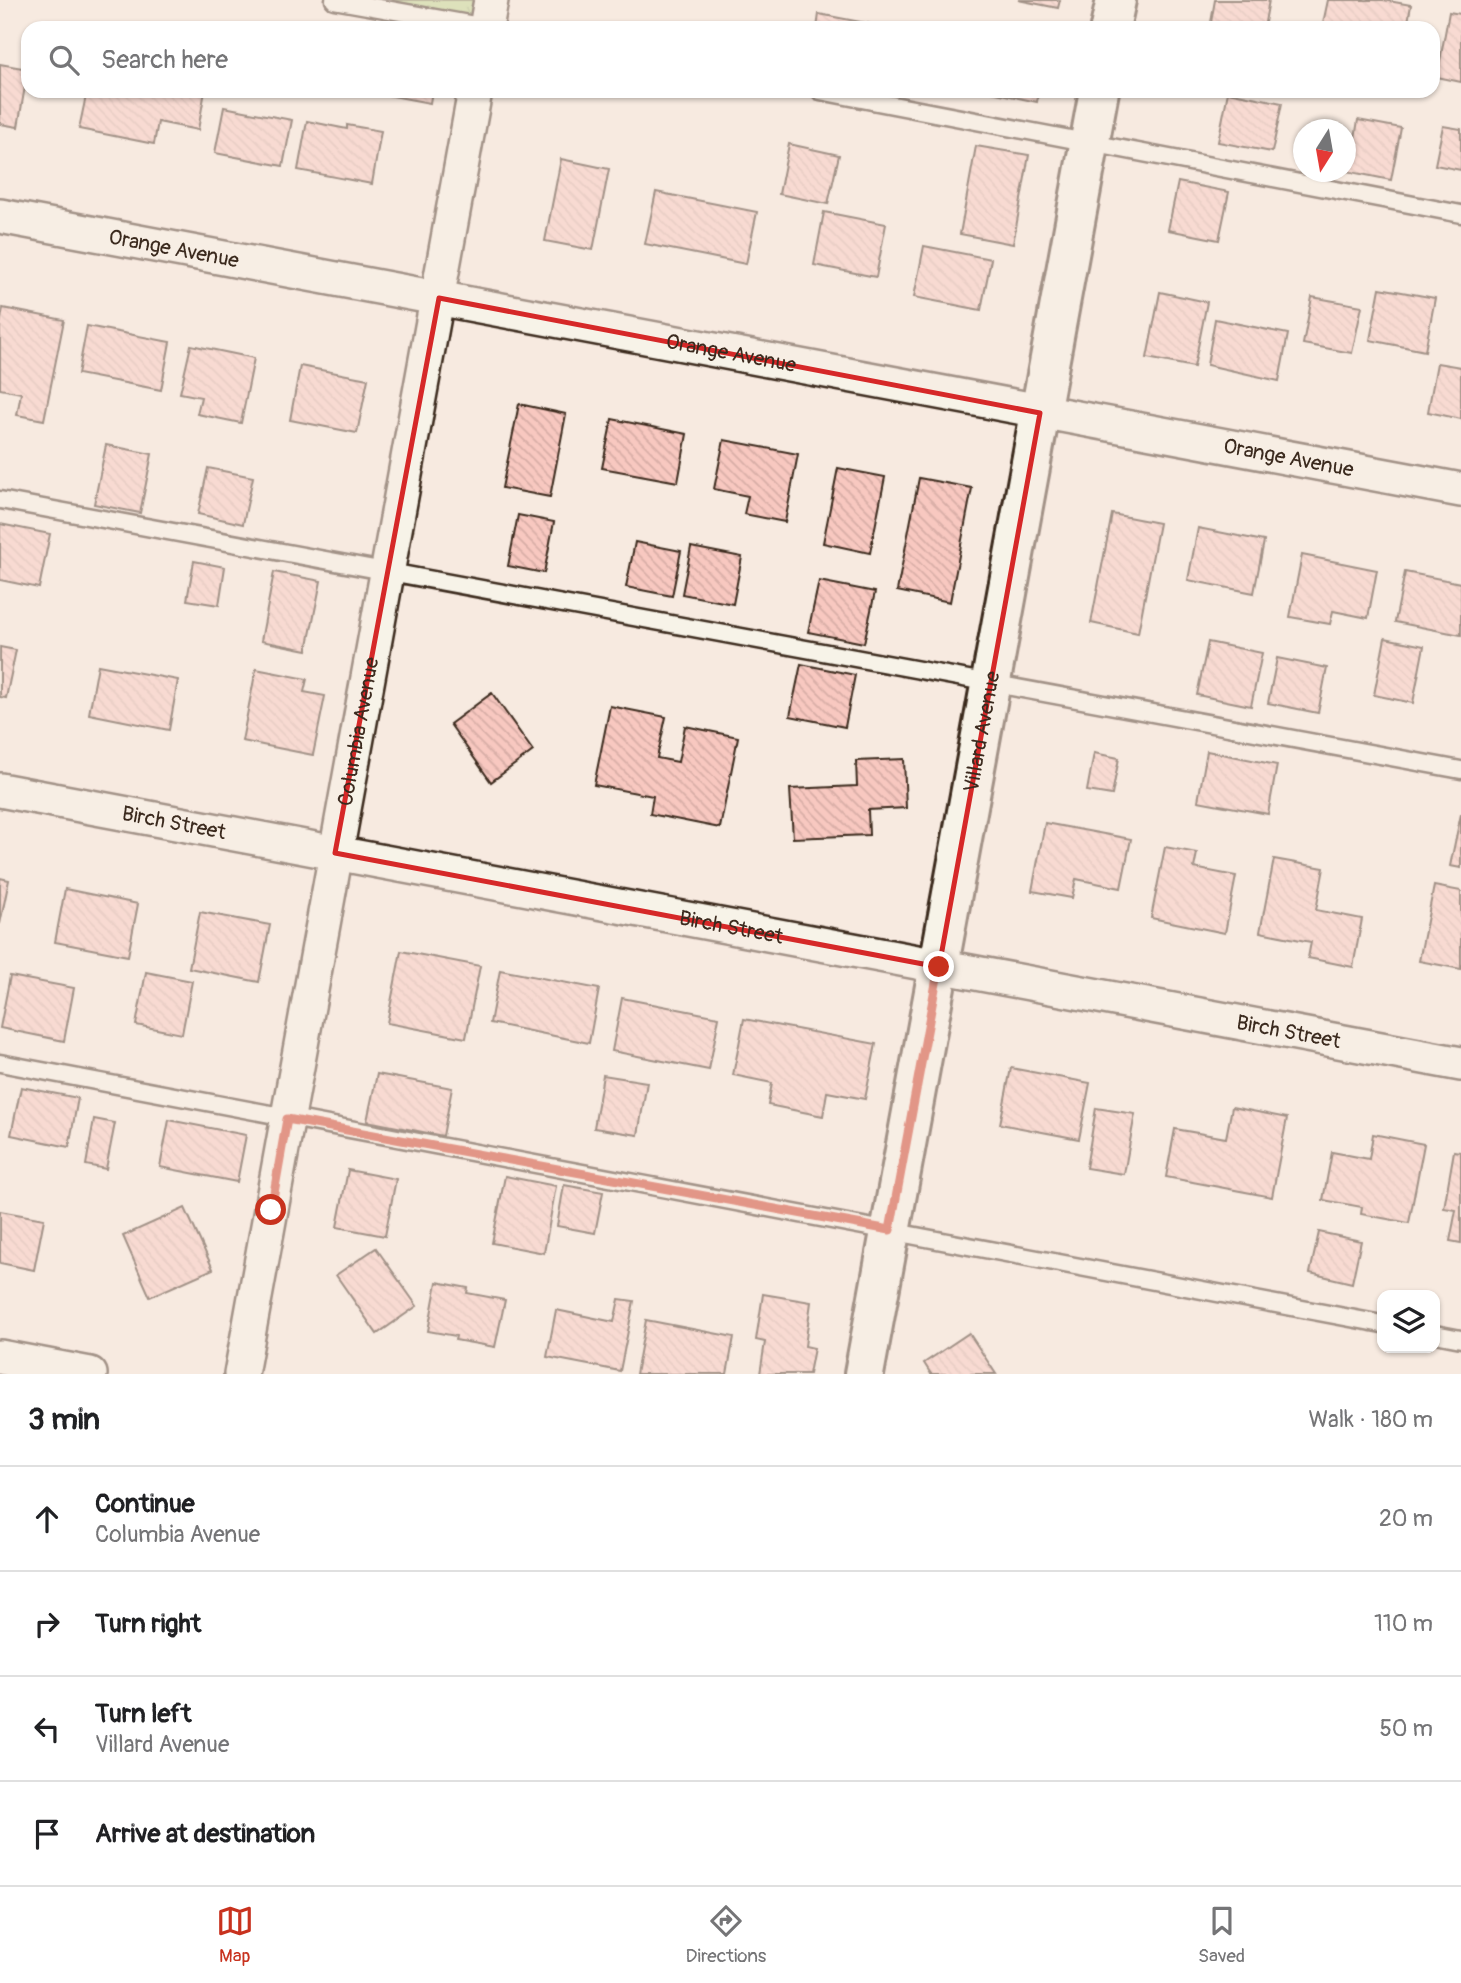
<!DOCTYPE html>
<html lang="en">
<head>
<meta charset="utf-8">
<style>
  body { margin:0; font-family:Pangolin,sans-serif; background:#f6f6f6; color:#202124 }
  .controls { position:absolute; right:21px; bottom:21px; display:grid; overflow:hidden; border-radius:14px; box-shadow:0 2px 5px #0004 }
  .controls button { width:63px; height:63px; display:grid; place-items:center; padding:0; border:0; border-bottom:2px solid #e0e0e0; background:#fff; color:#202124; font:35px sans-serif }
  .compass { position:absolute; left:1293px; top:119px; width:63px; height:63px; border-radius:50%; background:#fff; box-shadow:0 2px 5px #0004; rotate:191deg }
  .stop { position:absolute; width:21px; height:21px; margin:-16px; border:5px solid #c8321e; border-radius:50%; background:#fff }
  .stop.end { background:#c8321e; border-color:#fff; box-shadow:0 2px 7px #0008 }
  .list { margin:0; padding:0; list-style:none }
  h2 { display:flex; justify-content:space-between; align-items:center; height:91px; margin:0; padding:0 28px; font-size:30px }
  h2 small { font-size:23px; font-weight:400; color:#757577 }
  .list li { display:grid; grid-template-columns:46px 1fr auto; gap:21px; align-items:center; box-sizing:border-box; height:105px; padding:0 28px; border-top:2px solid #e0e0e0 }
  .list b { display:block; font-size:26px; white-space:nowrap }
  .list p { margin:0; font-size:23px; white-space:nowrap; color:#757577 }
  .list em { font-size:23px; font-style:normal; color:#757577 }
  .icon { flex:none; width:38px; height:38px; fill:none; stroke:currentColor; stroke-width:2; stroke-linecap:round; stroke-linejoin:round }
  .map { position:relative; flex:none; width:1461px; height:1374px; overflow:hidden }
  .search { position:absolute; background:#fff; box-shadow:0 2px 5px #0004; left:21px; right:21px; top:21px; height:77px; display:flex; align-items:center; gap:18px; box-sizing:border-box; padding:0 24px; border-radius:21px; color:#757577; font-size:26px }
  .sheet { height:511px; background:#fff }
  nav { display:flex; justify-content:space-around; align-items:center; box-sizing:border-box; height:98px; border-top:2px solid #e0e0e0; background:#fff; font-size:19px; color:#757577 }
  nav a { display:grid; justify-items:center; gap:4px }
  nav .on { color:#c8321e }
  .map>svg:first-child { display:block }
</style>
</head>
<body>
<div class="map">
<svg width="1461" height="1374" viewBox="0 0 1461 1374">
  <defs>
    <pattern id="grass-tufts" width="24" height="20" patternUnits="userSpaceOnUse" patternTransform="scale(1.75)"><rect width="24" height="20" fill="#bcd78e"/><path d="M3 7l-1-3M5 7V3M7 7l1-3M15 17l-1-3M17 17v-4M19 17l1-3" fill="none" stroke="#a2b97a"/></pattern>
    <pattern id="building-back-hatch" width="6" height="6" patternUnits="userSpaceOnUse" patternTransform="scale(1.75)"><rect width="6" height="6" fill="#f8c8c0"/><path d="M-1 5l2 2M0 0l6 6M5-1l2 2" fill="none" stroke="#d6aca5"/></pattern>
  </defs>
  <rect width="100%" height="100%" fill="#f7eae0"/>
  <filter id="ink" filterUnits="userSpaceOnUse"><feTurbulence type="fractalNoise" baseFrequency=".0143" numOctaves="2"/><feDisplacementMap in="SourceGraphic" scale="14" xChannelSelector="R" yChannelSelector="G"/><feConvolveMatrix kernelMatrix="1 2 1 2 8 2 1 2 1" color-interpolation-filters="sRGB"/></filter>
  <g filter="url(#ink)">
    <path fill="url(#grass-tufts)" stroke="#7c8056" stroke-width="2" d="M387 0H475L472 16Z"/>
    <g fill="url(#building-back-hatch)" stroke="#3b2a1e" stroke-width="2">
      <path d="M1018 0H1060L1058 8Z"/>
      <path d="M1215 0H1269L1264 28H1210Z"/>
      <path d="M1328 0H1383L1411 5 1407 28H1322Z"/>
      <path d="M1449 12 1461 14V82L1437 77Z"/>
      <path d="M819 14 871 24 870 28H817Z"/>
      <path d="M0 64 28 69 18 127 0 124Z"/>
      <path d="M87 91H205L198 130 158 122 154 144 79 129Z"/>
      <path d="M387 91H432L430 103 387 95Z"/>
      <path d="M987 91H1039L1037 102Z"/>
      <path d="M1228 92 1282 103 1272 152 1218 142Z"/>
      <path d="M224 107 292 120 283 166 215 153Z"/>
      <path d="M1358 120 1401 128 1391 180 1346 171V136L1355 138Z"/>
      <path d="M307 121 347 129V125L381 131 372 184 298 170Z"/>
      <path d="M1443 126 1461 129V170L1435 165Z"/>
      <path d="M789 144 839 155 828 204 779 194Z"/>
      <path d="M976 146 1029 155 1013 244 960 234Z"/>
      <path d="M561 159 609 169 593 250 545 241Z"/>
      <path d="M1178 182 1229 192 1219 240 1168 230Z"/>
      <path d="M656 192 757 212 746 264 645 244Z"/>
      <path d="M824 212 886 224 876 277 814 265Z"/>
      <path d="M924 246 991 259 981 310 914 297Z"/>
      <path d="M1380 288 1435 298 1425 351 1370 340Z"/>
      <path d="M1160 292 1207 302 1194 367 1147 358Z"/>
      <path d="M1312 297 1362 306 1352 353 1303 344Z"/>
      <path d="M3 308 64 320 44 420 17 415 21 393 0 389V324Z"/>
      <path d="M1215 319 1288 334 1279 381 1207 365Z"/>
      <path d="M87 326 170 342 161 390 78 374Z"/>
      <path d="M191 345 254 358 241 423 197 414 201 397 180 393Z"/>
      <path d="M1437 363 1461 367V419L1428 412Z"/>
      <path d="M300 366 368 379 357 433 290 420Z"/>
      <path d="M519 404 566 414 550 497 502 488Z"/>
      <path d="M612 419 687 434 678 482 602 468Z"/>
      <path d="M724 440 798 454 785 522 744 514 748 496 714 489Z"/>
      <path d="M106 445 152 454 140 513 94 504Z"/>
      <path d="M208 468 253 477 243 524 198 514Z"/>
      <path d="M838 468 885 477 870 553 823 543Z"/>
      <path d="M919 478 972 488 950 602 897 591Z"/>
      <path d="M1112 514 1159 523 1138 633 1091 623Z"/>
      <path d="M518 515 554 522 544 573 508 566Z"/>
      <path d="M0 524 50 534 39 588 0 580Z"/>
      <path d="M1198 528 1264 541 1254 593 1188 580Z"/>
      <path d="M635 542 681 551 672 596 626 587Z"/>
      <path d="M691 547 742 557 733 604 682 594Z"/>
      <path d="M1302 555 1377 570 1368 618 1333 611 1330 624 1290 617Z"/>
      <path d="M194 561 225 567 219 605 187 600Z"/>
      <path d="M274 572 321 581 307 650 261 641Z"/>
      <path d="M1405 572 1461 583V635L1395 622Z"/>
      <path d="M819 581 875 592 864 643 808 632Z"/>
      <path d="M1385 638 1424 646 1413 703 1374 695Z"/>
      <path d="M1208 642 1262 653 1251 706 1197 695Z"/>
      <path d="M0 647 16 650 6 698 0 697Z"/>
      <path d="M1277 658 1327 668 1318 713 1268 703Z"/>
      <path d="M801 664 855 675 845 727 790 716Z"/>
      <path d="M98 665 178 680 169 730 89 714Z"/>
      <path d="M256 669 307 679 304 692 325 696 313 755 242 741Z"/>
      <path d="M492 693 533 751 491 782 450 724Z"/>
      <path d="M610 706 666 717 657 758 678 762 685 726 738 737 720 828 650 814 653 796 594 785Z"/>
      <path d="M1207 751 1277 765 1268 814 1198 801Z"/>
      <path d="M1094 753 1119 758 1112 795 1087 791Z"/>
      <path d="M904 759 906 808 868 810 869 835 793 838 790 789 857 786 856 761Z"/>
      <path d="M1461 814V868L1450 866Z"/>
      <path d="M1045 823 1131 839 1121 888 1076 879 1072 898 1032 891Z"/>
      <path d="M1165 847 1197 853 1194 868 1236 876 1225 933 1151 918Z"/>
      <path d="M1274 859 1324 868 1316 910 1362 919 1353 967 1308 958 1311 942 1260 932Z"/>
      <path d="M0 878 9 880 0 924Z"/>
      <path d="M1434 886 1461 891V969L1419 961Z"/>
      <path d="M65 889 138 904 128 956 55 942Z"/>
      <path d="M200 912 270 925 259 982 189 968Z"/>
      <path d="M401 951 480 966 466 1038 387 1023Z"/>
      <path d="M500 970 599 989 589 1043 490 1023Z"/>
      <path d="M146 972 192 981 182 1034 136 1025Z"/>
      <path d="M10 976 74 988 64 1041 0 1028Z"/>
      <path d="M622 998 719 1017 709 1070 612 1051Z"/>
      <path d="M744 1019 876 1044 865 1099 827 1092 823 1116 768 1105 772 1083 733 1075Z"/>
      <path d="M1011 1068 1090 1083 1079 1139 1000 1124Z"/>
      <path d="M377 1074 452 1088 443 1136 367 1121Z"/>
      <path d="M603 1075 647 1082 638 1135 594 1128Z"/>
      <path d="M21 1087 78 1098 69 1147 11 1135Z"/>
      <path d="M1232 1107 1287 1118 1272 1197 1166 1177 1175 1129 1226 1138Z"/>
      <path d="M1096 1108 1135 1114 1124 1174 1086 1168Z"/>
      <path d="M94 1119 115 1123 106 1169 86 1165Z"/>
      <path d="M169 1120 246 1135 237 1182 160 1167Z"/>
      <path d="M1373 1134 1424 1144 1409 1223 1361 1214 1362 1207 1323 1200 1332 1152 1369 1159Z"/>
      <path d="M1454 1151 1461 1152V1243L1450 1241 1456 1210 1444 1208Z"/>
      <path d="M348 1170 396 1179 385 1236 337 1227Z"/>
      <path d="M505 1176 556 1186 544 1253 492 1243Z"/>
      <path d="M564 1185 603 1192 595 1233 557 1226Z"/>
      <path d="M185 1208 213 1269 150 1297 123 1236Z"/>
      <path d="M0 1211 44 1219 34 1270 0 1263Z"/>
      <path d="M1319 1232 1361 1241 1352 1283 1310 1273Z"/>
      <path d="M376 1248 417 1306 377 1334 336 1275Z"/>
      <path d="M437 1282 468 1288 467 1293 505 1300 495 1347 455 1340 456 1336 428 1331Z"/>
      <path d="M763 1294 811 1302 805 1346 814 1348 809 1374H760L765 1342 756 1340Z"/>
      <path d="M619 1299 634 1301 620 1371 547 1357 556 1310 614 1322Z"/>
      <path d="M646 1320 734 1337 727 1374H636Z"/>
      <path d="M969 1333 996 1374H931L924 1363Z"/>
    </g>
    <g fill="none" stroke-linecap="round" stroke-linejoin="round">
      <g stroke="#3b2a1e" stroke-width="21">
        <g id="lane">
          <path d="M334 0 491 28"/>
          <path d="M820 91 1461 214"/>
          <path d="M0 500 1461 770"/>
          <path d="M0 1063 1382 1324"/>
          <path d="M1435 1334 1461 1339"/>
        </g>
      </g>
      <g stroke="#3b2a1e" stroke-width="38">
        <g id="street">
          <path d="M486 28 491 0"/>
          <path id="s1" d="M0 216 1461 490"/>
          <path id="s2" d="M0 790 1461 1064"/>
          <path d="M0 1357 90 1374"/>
          <path id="s3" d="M241 1374 475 91"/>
        </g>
      </g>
      <g stroke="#3b2a1e" stroke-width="44">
        <g id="secondary">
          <path d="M1110 28 1116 0"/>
          <path id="s4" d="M864 1374 1099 91"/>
        </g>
      </g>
      <use href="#lane" stroke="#f7f3e8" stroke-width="16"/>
      <use href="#street" stroke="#f7f3e8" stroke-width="33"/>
      <use href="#secondary" stroke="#f7f3e8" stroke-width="38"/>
    </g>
  </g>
  <g fill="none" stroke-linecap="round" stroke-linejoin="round" filter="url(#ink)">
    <path stroke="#c8321e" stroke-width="9" d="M271 1210 287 1119 890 1230 939 967"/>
  </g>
  <path d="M0 0H1461V1374H0ZM439 298 1040 413 939 967 335 853Z" fill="#f7eae0" fill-opacity=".55" fill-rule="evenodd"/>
  <path fill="none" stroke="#d62828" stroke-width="5" stroke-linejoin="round" d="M439 298 1040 413 939 967 335 853Z"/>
  <g text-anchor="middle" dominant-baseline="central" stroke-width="6" stroke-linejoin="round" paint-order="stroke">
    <g font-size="21" fill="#3b2a1e" stroke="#f7f3e8">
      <text stroke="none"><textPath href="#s1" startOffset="177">Orange Avenue</textPath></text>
      <text stroke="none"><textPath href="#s1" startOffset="744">Orange Avenue</textPath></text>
      <text stroke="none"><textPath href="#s1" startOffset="1311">Orange Avenue</textPath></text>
      <text stroke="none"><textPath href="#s3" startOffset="653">Columbia Avenue</textPath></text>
      <text stroke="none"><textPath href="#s4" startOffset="653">Villard Avenue</textPath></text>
      <text stroke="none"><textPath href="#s2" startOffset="177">Birch Street</textPath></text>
      <text stroke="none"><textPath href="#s2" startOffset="744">Birch Street</textPath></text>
      <text stroke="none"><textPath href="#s2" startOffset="1311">Birch Street</textPath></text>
    </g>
  </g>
</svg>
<div class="controls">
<button><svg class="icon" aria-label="layers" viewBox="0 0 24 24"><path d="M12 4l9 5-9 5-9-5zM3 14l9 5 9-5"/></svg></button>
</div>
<svg class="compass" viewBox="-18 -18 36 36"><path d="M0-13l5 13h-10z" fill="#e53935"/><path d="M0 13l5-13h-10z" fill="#757577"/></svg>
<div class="stop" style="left:271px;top:1210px"></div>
<div class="stop end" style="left:939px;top:967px"></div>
<div class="search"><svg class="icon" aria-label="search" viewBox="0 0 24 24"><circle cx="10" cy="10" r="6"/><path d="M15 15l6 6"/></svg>Search here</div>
</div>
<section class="sheet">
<h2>3 min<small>Walk · 180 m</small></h2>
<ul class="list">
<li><svg class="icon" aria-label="ahead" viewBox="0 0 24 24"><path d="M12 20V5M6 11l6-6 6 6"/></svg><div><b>Continue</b><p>Columbia Avenue</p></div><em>20 m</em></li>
<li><svg class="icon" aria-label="right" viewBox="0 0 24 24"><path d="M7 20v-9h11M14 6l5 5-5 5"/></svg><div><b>Turn right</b></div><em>110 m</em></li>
<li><svg class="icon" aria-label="left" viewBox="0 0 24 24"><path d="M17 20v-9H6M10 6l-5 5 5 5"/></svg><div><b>Turn left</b><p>Villard Avenue</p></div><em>50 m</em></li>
<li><svg class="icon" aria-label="arrive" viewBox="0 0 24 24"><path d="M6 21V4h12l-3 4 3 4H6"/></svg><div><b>Arrive at destination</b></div></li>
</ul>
</section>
<nav>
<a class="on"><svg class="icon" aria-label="map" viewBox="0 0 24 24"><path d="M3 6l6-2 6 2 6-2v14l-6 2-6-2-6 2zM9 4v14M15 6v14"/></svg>Map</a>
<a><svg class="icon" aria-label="directions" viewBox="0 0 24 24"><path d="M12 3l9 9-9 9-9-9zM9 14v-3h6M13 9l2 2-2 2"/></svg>Directions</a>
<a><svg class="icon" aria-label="saved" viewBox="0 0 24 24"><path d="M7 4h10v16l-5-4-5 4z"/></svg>Saved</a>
</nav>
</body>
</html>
